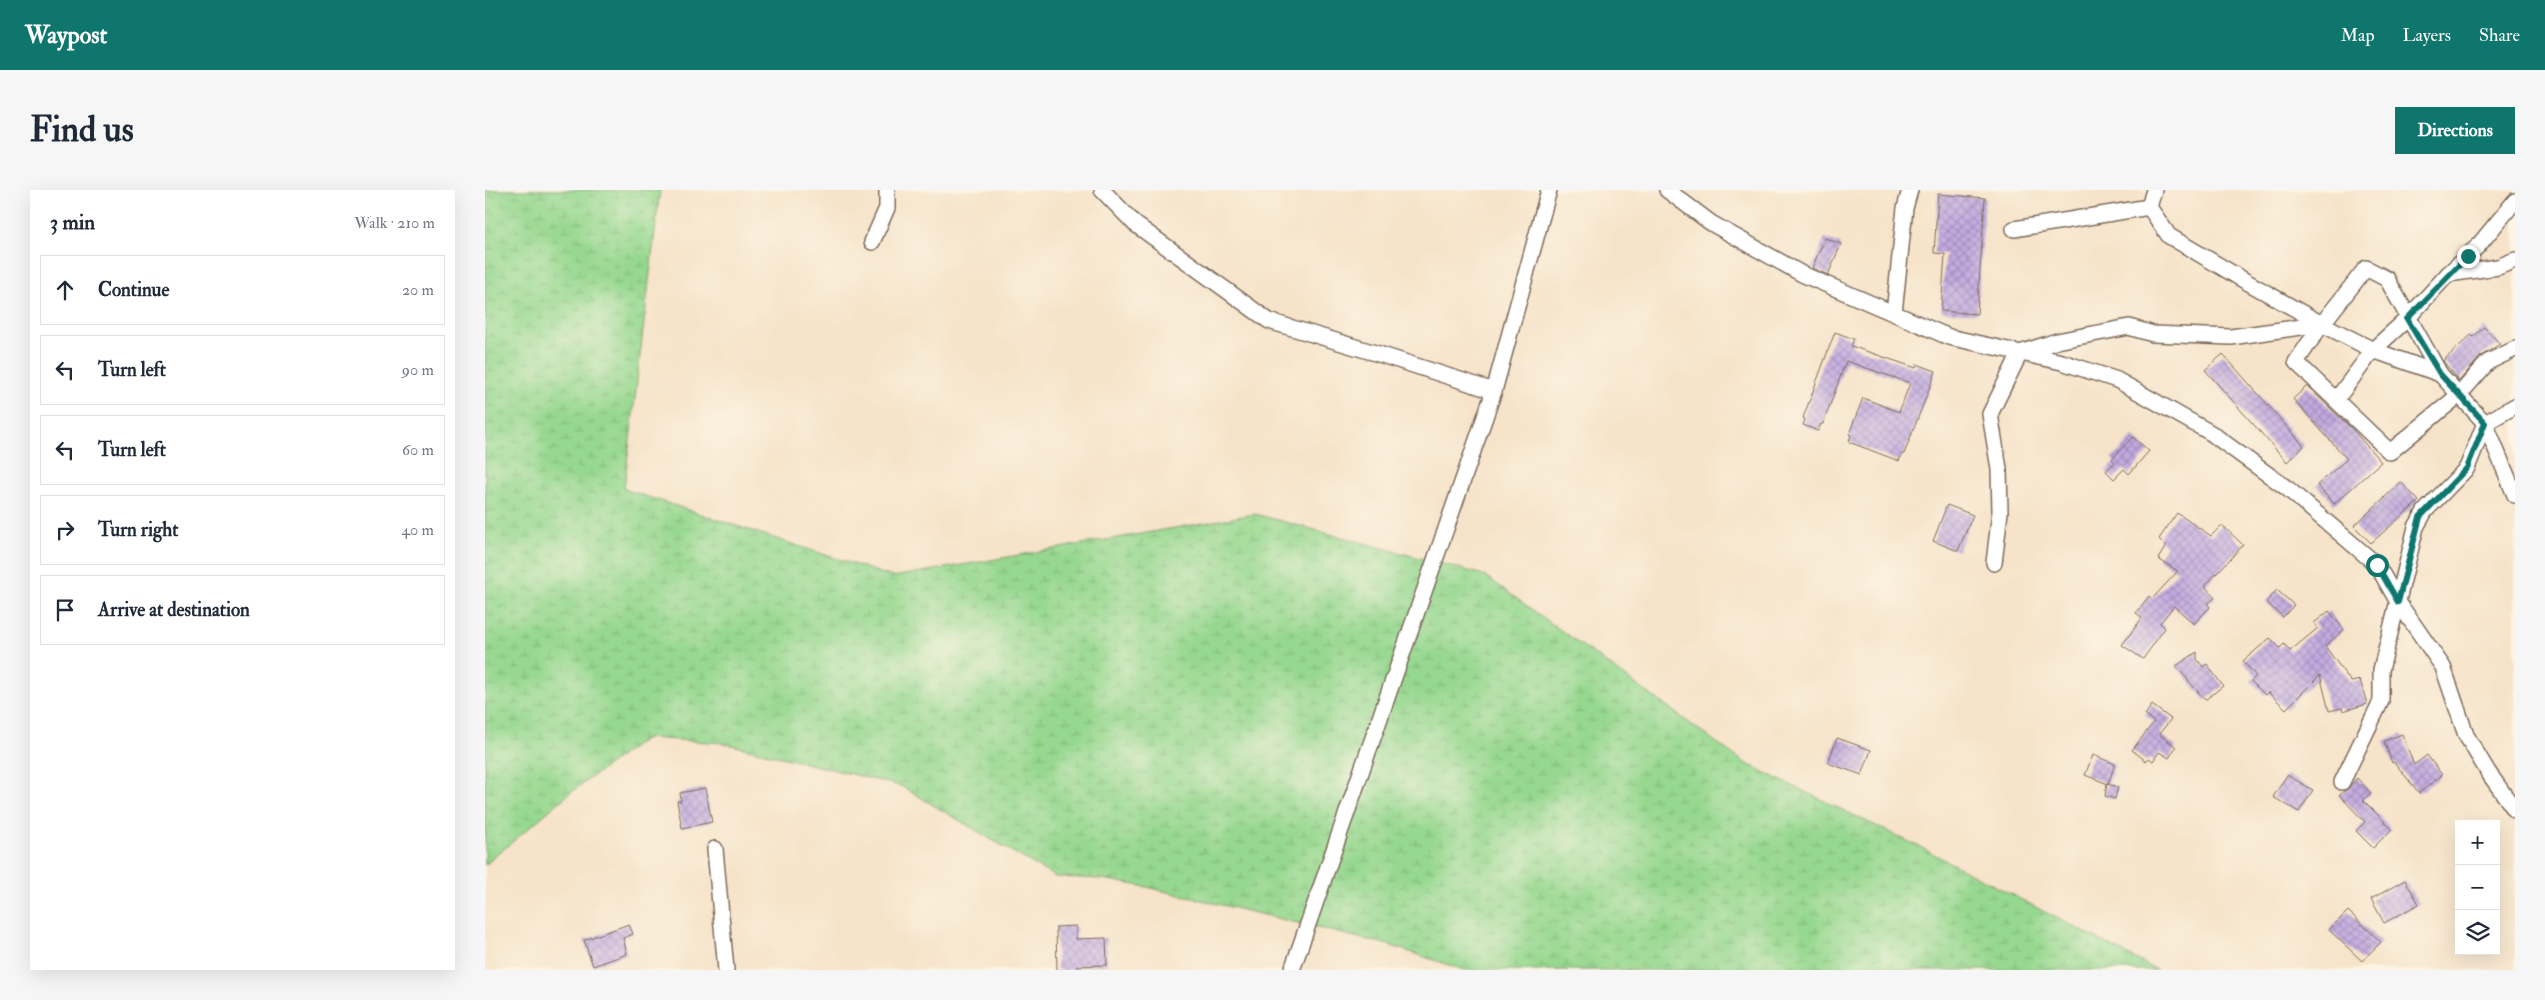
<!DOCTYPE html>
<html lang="en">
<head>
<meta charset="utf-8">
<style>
  body { margin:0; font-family:"IM FELL Double Pica",serif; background:#f6f6f7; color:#1f2937 }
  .controls { position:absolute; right:15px; bottom:15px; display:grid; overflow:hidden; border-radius:0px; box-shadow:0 5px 20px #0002 }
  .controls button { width:45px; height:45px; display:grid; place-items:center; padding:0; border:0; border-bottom:1px solid #e0e1e3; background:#fff; color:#1f2937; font:25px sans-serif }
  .stop { position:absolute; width:15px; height:15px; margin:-11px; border:4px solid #0f766e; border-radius:50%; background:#fff }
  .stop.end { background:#0f766e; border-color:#fff; box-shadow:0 1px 5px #0008 }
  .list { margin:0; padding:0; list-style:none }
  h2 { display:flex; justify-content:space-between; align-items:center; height:65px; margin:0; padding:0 20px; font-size:21px }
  h2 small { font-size:16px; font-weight:400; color:#747a83 }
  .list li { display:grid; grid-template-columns:32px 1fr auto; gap:15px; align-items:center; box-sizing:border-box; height:70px; margin:0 10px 10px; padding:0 10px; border:1px solid #e0e1e3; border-radius:0px }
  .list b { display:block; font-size:19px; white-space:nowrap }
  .list em { font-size:16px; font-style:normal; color:#747a83 }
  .icon { flex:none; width:28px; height:28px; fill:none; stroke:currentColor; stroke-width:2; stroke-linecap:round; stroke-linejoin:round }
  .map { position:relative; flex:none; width:2030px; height:780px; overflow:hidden; border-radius:0px }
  header { display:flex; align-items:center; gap:30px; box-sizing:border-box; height:70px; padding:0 25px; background:#0f766e; color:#fff }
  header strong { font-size:24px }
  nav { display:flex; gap:28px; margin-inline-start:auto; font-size:18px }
  .intro { display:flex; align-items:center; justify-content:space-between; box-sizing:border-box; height:120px; padding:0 30px }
  h1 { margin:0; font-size:35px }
  .button { padding:12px 22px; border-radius:0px; background:#0f766e; color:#fff; font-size:18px; font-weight:700 }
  main { display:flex; gap:30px; padding:0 30px }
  aside { flex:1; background:#fff; border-radius:0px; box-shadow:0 5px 20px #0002 }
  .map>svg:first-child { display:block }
</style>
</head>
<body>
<header>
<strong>Waypost</strong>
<nav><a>Map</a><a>Layers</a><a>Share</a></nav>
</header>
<div class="intro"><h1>Find us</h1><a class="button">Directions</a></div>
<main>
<aside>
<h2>3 min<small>Walk · 210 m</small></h2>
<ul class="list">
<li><svg class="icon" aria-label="ahead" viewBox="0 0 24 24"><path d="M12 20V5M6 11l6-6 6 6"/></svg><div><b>Continue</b></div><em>20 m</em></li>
<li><svg class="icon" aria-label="left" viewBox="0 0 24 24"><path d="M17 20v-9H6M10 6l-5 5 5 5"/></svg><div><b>Turn left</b></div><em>90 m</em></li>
<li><svg class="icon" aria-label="left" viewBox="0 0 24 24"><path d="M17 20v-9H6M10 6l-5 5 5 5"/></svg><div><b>Turn left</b></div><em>60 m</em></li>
<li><svg class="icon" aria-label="right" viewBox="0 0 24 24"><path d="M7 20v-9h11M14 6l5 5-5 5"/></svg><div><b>Turn right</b></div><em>40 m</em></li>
<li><svg class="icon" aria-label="arrive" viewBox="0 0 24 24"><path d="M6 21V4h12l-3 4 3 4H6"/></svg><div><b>Arrive at destination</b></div></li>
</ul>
</aside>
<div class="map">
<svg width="2030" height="780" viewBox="0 0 2030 780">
  <defs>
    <pattern id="wetland-marsh" width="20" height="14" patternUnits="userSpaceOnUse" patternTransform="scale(1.25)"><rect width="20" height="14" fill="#96d88f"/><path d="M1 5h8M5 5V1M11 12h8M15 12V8" fill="none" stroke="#82ba7b"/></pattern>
    <pattern id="building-cross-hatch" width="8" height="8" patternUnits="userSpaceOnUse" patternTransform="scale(1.25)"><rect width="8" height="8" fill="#c2aae1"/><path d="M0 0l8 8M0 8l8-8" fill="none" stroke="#9f8bb6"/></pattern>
  </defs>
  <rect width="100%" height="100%" fill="#fcf5e5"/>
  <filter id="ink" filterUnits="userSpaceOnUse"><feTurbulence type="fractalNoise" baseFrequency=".02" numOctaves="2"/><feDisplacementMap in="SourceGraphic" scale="10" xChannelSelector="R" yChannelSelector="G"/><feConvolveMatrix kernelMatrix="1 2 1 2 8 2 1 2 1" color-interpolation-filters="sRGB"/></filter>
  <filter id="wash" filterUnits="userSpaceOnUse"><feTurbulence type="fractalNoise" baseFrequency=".0096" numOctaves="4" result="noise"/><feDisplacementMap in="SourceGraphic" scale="20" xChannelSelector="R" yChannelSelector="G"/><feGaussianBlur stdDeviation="1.12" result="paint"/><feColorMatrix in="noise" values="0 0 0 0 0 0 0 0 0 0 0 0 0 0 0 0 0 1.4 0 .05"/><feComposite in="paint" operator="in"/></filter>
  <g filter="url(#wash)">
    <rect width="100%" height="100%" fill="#f6e3c9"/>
    <path fill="url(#wetland-marsh)" stroke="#688156" d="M0 0H175L139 299 408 387 770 324 999 385 1260 573 1437 658 1672 780H979L904 755 662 697 617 689 570 687 416 596 238 553 161 548 86 602 0 675Z"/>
    <g id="blocks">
      <g fill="url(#building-cross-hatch)">
        <path d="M1453 4 1500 8 1492 124 1456 121 1460 64 1449 63Z"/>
        <path d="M1340 48 1356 54 1343 85 1327 78Z"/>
        <path d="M1999 137 2015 154 1996 166 1974 191 1958 171 1986 145 1988 147Z"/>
        <path d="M1350 142 1369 149 1366 156 1431 178 1432 174 1451 181 1419 264H1417L1414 271 1364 252 1366 245 1364 244 1378 208 1414 222 1425 193 1361 171 1338 234H1336L1333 241 1318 235 1320 229 1318 228Z"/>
        <path d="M1738 164 1819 256 1802 272 1720 180Z"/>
        <path d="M1822 196 1868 240 1896 272 1849 314 1832 295 1862 269 1808 209Z"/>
        <path d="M1648 247 1664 261 1644 284 1639 279 1629 289 1621 281 1630 272 1627 269Z"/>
        <path d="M1916 292 1934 311 1886 353 1869 336Z"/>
        <path d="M1462 315 1488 325 1473 361 1448 351Z"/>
        <path d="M1692 323 1726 346 1737 335 1758 355 1720 396 1730 408 1722 414 1725 417 1709 434 1689 416 1675 433 1680 438 1658 469 1637 455 1657 428 1651 423 1664 406 1667 409 1693 381 1673 369 1681 356 1674 349Z"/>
        <path d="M1792 400 1809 415 1798 427 1781 412Z"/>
        <path d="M1844 421 1859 440 1840 456 1866 492 1875 490 1882 514 1858 521 1857 518 1844 521 1835 485 1801 519 1783 502 1780 505 1766 491 1771 486 1758 471 1785 448 1795 458 1799 454 1805 461 1833 438 1829 433Z"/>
        <path d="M1712 462V469L1718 477 1722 474 1738 496 1720 510 1691 476Z"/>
        <path d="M1667 515 1686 529 1674 544 1691 557 1684 568 1674 562 1668 571 1664 568 1661 571 1647 560 1669 532 1660 525Z"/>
        <path d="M1917 544 1929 575 1942 565 1957 585 1934 603 1909 572 1907 573 1899 551Z"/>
        <path d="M1352 548 1386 560 1377 585 1343 573Z"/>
        <path d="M1608 565 1630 574 1623 594 1600 585Z"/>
        <path d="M1802 585 1828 600 1814 622 1788 607Z"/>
        <path d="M1872 588 1886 603 1878 610 1907 639 1888 658 1871 641 1880 632 1854 605 1863 599Z"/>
        <path d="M1622 594 1633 597 1630 609 1620 606Z"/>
        <path d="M220 598 227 632 197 638 192 611H196L195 603Z"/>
        <path d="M1920 690 1934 714 1899 733 1886 709Z"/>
        <path d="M1863 721 1896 752 1877 771 1844 740Z"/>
        <path d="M144 734 148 744 138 748 142 764 108 776 99 750Z"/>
        <path d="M591 736V749L621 748 622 775 592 776V780H572L571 737Z"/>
      </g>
    </g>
  </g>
  <g filter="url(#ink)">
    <use href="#blocks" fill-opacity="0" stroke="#7c6b5a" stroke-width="1"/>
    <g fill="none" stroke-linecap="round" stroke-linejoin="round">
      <g stroke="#7c6b5a" stroke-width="18">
        <g id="street">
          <path d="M617 0 650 34 784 131 897 165 1009 201"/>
          <path d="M1182 0 1226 33 1317 84 1464 147 1577 172 1632 190 1726 243 1803 299 1892 375 1913 412 1958 477 1981 545 2003 582 2030 620"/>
          <path d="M1664 17 1669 0"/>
          <path d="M1529 39 1664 17 1684 46 1762 92 1837 134"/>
          <path d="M387 52 402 18V0"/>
          <path d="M1963 84 2013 77 2030 70"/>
          <path d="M1409 123 1420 18 1425 0"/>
          <path d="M1955 184 1902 89 1881 78 1837 134 1811 172 1905 262 1974 205 2003 172 2030 159"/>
          <path d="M1851 210 1888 160 1922 129 1963 84 1993 56 2030 11"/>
          <path d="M2030 216 2000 233 2030 305"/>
          <path d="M1509 373 1515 322 1514 279 1505 224 1535 163 1572 151 1644 137 1668 144 1746 147 1837 134 1888 160 1955 184 2000 233 1982 278 1940 321 1931 337 1896 480V511L1857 592"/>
          <path d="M230 659 241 780"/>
          <path d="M807 780 1009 201 1064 0"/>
        </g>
      </g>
      <use href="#street" stroke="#fff" stroke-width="15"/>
    </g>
  </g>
  <g fill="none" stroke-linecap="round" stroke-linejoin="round" filter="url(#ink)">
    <path stroke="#0f766e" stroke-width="6" d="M1892 375 1913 412 1935 327 1982 278 2000 233 1955 184 1922 129 1983 66"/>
  </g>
</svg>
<div class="controls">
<button>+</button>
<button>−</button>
<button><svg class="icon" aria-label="layers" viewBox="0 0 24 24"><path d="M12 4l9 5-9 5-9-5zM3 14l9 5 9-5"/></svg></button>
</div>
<div class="stop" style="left:1892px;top:375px"></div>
<div class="stop end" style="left:1983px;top:66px"></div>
</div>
</main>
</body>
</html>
